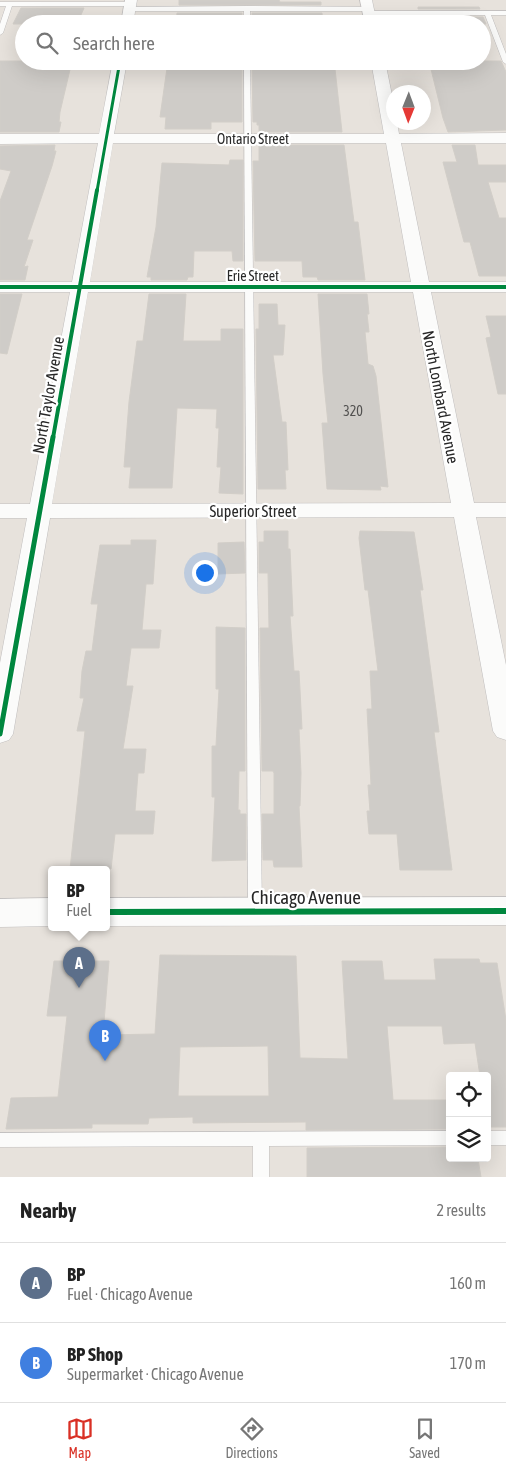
<!DOCTYPE html>
<html lang="en">
<head>
<meta charset="utf-8">
<style>
  body { margin:0; font-family:"Asap Condensed",sans-serif; background:#f2f2f2; color:#222 }
  .controls { position:absolute; right:15px; bottom:15px; display:grid; overflow:hidden; border-radius:5px; box-shadow:0 5px 20px #0002 }
  .controls button { width:45px; height:45px; display:grid; place-items:center; padding:0; border:0; border-bottom:1px solid #e0e0e0; background:#fff; color:#222; font:25px sans-serif }
  .compass { position:absolute; left:386px; top:85px; width:45px; height:45px; border-radius:50%; background:#fff; box-shadow:0 5px 20px #0002; rotate:181deg }
  .you { position:absolute; left:204px; top:572px; width:18px; height:18px; margin:-12px; border:4px solid #fff; border-radius:50%; background:#1a73e8; box-shadow:0 0 0 8px #1a73e833 }
  .badge { display:grid; place-items:center; width:32px; height:32px; border-radius:50%; background:#d93025; color:#fff; font-size:16px; font-weight:700 }
  .pin { position:absolute; translate:-50% -41px; filter:drop-shadow(0 1px 2px #0008) }
  .pin::after { content:''; position:absolute; top:26px; width:18px; height:15px; background:inherit; clip-path:polygon(0 0,100% 0,50% 100%) }
  .popup { position:absolute; left:48px; top:866px; width:62px; height:65px; box-sizing:border-box; display:grid; place-content:center; border-radius:5px; background:#fff; filter:drop-shadow(0 1px 4px #0005); font-size:16px; white-space:nowrap; color:#767676 }
  .popup b { font-size:19px; color:#222 }
  .popup::after { content:''; position:absolute; left:50%; top:100%; margin-left:-10px; border:10px solid transparent; border-top-color:#fff }
  .list { margin:0; padding:0; list-style:none }
  h2 { display:flex; justify-content:space-between; align-items:center; height:65px; margin:0; padding:0 20px; font-size:21px }
  h2 small { font-size:16px; font-weight:400; color:#767676 }
  .list li { display:grid; grid-template-columns:32px 1fr auto; gap:15px; align-items:center; box-sizing:border-box; height:80px; padding:0 20px; border-top:1px solid #e0e0e0 }
  .list b { display:block; font-size:19px; white-space:nowrap }
  .list p { margin:0; font-size:16px; white-space:nowrap; color:#767676 }
  .list em { font-size:16px; font-style:normal; color:#767676 }
  .icon { flex:none; width:28px; height:28px; fill:none; stroke:currentColor; stroke-width:2; stroke-linecap:round; stroke-linejoin:round }
  .map { position:relative; flex:none; width:506px; height:1177px; overflow:hidden }
  .search { position:absolute; background:#fff; box-shadow:0 5px 20px #0002; left:15px; right:15px; top:15px; height:55px; display:flex; align-items:center; gap:12px; box-sizing:border-box; padding:0 18px; border-radius:28px; color:#767676; font-size:19px }
  .sheet { height:225px; background:#fff }
  nav { display:flex; justify-content:space-around; align-items:center; box-sizing:border-box; height:70px; border-top:1px solid #e0e0e0; background:#fff; font-size:14px; color:#767676 }
  nav a { display:grid; justify-items:center; gap:2px }
  nav .on { color:#d93025 }
  .map>svg:first-child { display:block }
</style>
</head>
<body>
<div class="map">
<svg width="506" height="1177" viewBox="0 0 506 1177">
  <rect width="100%" height="100%" fill="#e7e2dc"/>
  <g fill="#cfccc8" stroke="#d2cec8" fill-rule="evenodd">
    <path d="M179 0H279L280 2H321V5H179Z"/>
    <path d="M418 7H479L480 9H418Z"/>
    <path d="M21 8H84L77 24H13Z"/>
    <path d="M177 13H242V24H176Z"/>
    <path d="M252 13H322L323 24H252Z"/>
    <path d="M419 17H483L486 24H420Z"/>
    <path d="M0 61H72L60 112 59 122H61L59 132H0Z"/>
    <path d="M168 61H242V122H211V129H165L166 117H160Z"/>
    <path d="M300 61H327L328 69H335L342 132H259V125H257V122H253L252 66 301 67Z"/>
    <path d="M429 61H501L506 72V130L448 132 443 118Z"/>
    <path d="M55 145 54 151H56L52 166 27 240H33L24 267 28 266 25 280H0V201L11 171 0 169V146Z"/>
    <path d="M259 145H344L354 222H358L365 280H318L317 277H303L302 261H255L253 161H259Z"/>
    <path d="M452 145H475L478 165H506V182H488L499 218H506V276H479L470 242H464L443 162H457Z"/>
    <path d="M230 160H243V261H233L232 251H194L193 277H188L187 280H151V277H147L156 227 162 163 229 165Z"/>
    <path d="M0 294H22L7 354 0 353Z"/>
    <path d="M149 294H186L183 341H221V329H243V494L219 493 221 467H217L219 428H216L217 409 177 408 172 488H129L131 467H124L129 402 137 341H143Z"/>
    <path d="M318 294H367L369 314H367L369 332H365L368 364 373 366 376 376 388 487 380 486 381 490 327 489 322 423H328L323 374Z"/>
    <path d="M259 304H277L278 325H285L283 355H273L282 422H286L288 470H285L286 489H258L256 329H259Z"/>
    <path d="M486 316H506V394H498L486 338 491 337Z"/>
    <path d="M264 531H288V549H290L293 616H290L294 671H299L302 729H299L301 773 300 806H299L302 867H274L273 860H263L262 814H274V773L273 771H262L260 628H269L268 573H259V542H264Z"/>
    <path d="M360 531 414 532 423 590H420L439 732H434L452 870H400L397 834H369L367 811H370L368 785H371L367 709H372L370 671H378L368 590H365L359 538Z"/>
    <path d="M131 540H156L153 584H146L142 630H161L159 648H131L126 686H133L123 749H146L144 773H138L135 811H155L153 834H115L111 869H70L85 731H77L84 698H80L82 671 86 651H92L98 604H91L100 545H131Z"/>
    <path d="M244 542 245 573 218 574V543Z"/>
    <path d="M216 627 245 628V771H239L238 810H240V814H246V860L212 861 215 797H212V746H216L219 689H216Z"/>
    <path d="M160 955 296 956 300 1058 348 1059 342 961H382L384 980H436L434 959H479L480 963H497L506 1020V1127H487V1076H480L475 1043 444 1044 442 1026H387L393 1100H446L449 1129 306 1130V1122L193 1123V1117L149 1118 148 1124H92V1128L6 1129 11 1098 58 1097 67 1016H47L54 961H109L104 1022H107L106 1035 155 1034ZM268 1046 269 1096H178L180 1047Z"/>
    <path d="M450 1147V1158L478 1159 481 1177H307V1148Z"/>
  </g>
  <g fill="none" stroke-linecap="round" stroke-linejoin="round">
    <g stroke="#c0bebe" stroke-width="1">
      <g id="service">
        <path d="M0 2H131L134 4 131 6H12L3 33 0 35V24L6 6H0Z"/>
        <path d="M247 6 368 7 371 9 368 11H250V24H244V11H130L127 9 130 7Z"/>
        <path d="M506 11V15H491L506 54V64L503 62 485 15H369L366 13 369 11Z"/>
        <path d="M244 61H250L262 912 260 916 255 918 250 916 248 912Z"/>
        <path d="M450 1131V1145L269 1146V1177H253V1146L0 1147V1133Z"/>
        <rect x="487" y="1131" width="19" height="14"/>
      </g>
    </g>
    <g stroke="#c0bebe" stroke-width="1">
      <g id="minor">
        <path d="M125 0H137L133 24H121Z"/>
        <path d="M360 0H372L377 24H365Z"/>
        <path d="M113 61H127L114 134H384L371 61H385L394 105V122H397L399 134 506 133V143H401L429 282H506V292H431L474 503H506V517H476L506 665V740L497 737 493 731 454 517 50 518 13 734 9 740 0 743V663L27 518H0V504H30L70 292H0V282H72L98 143 0 144V134H99ZM113 143H386L411 282H90ZM88 292H413L451 503 52 504Z"/>
      </g>
    </g>
    <g stroke="#c0bebe" stroke-width="1">
      <g id="secondary">
        <path d="M506 897V925L106 926V898Z"/>
        <path d="M52 898V926L0 927V899Z"/>
      </g>
    </g>
    <use href="#service" fill="#fbfbfa" fill-rule="evenodd"/>
    <use href="#minor" fill="#fbfbfa" fill-rule="evenodd"/>
    <use href="#secondary" fill="#fbfbfa" fill-rule="evenodd"/>
    <g stroke="#fff" stroke-width="5">
      <path id="cycleway-far3" d="M97 191 120 61"/>
    </g>
    <g stroke="#fff" stroke-width="6">
      <g id="cycleway-far2">
        <path d="M0 287H506"/>
        <path d="M53 438 97 190"/>
      </g>
    </g>
    <g stroke="#fff" stroke-width="8">
      <path id="cycleway-far1" d="M0 734 53 437"/>
    </g>
    <g stroke="#fff" stroke-width="9">
      <path id="cycleway" d="M106 912 506 911"/>
    </g>
    <use href="#cycleway-far3" stroke="#00873e" stroke-width="3"/>
    <use href="#cycleway-far2" stroke="#00873e" stroke-width="4"/>
    <use href="#cycleway-far1" stroke="#00873e" stroke-width="5"/>
    <use href="#cycleway" stroke="#00873e" stroke-width="6"/>
  </g>
  <g text-anchor="middle" dominant-baseline="central" stroke-width="4.5" stroke-linejoin="round" paint-order="stroke">
    <g font-size="14" fill="#272727" stroke="#fff">
      <text x="253" y="139">Ontario Street</text>
      <text x="253" y="276">Erie Street</text>
    </g>
    <g font-size="14" fill="#525150">
      <text x="353" y="411">320</text>
    </g>
    <g font-size="16" fill="#272727" stroke="#fff">
      <text transform="translate(48 395) rotate(-80)">North Taylor Avenue</text>
      <text transform="translate(441 397) rotate(79)">North Lombard Avenue</text>
      <text x="253" y="511">Superior Street</text>
    </g>
    <g font-size="19" fill="#272727" stroke="#fff">
      <text x="306" y="897">Chicago Avenue</text>
    </g>
  </g>
</svg>
<div class="controls">
<button><svg class="icon" aria-label="locate" viewBox="0 0 24 24"><circle cx="12" cy="12" r="6"/><path d="M12 2v4M12 18v4M2 12h4M18 12h4"/></svg></button>
<button><svg class="icon" aria-label="layers" viewBox="0 0 24 24"><path d="M12 4l9 5-9 5-9-5zM3 14l9 5 9-5"/></svg></button>
</div>
<svg class="compass" viewBox="-18 -18 36 36"><path d="M0-13l5 13h-10z" fill="#e53935"/><path d="M0 13l5-13h-10z" fill="#767676"/></svg>
<div class="you"></div>
<div class="pin badge" style="left:79px;top:988px;background:#5c6f8a">A</div>
<div class="popup"><b>BP</b>Fuel</div>
<div class="pin badge" style="left:105px;top:1061px;background:#3f7fe0">B</div>
<div class="search"><svg class="icon" aria-label="search" viewBox="0 0 24 24"><circle cx="10" cy="10" r="6"/><path d="M15 15l6 6"/></svg>Search here</div>
</div>
<section class="sheet">
<h2>Nearby<small>2 results</small></h2>
<ul class="list">
<li><span class="badge" style="background:#5c6f8a">A</span><div><b>BP</b><p>Fuel · Chicago Avenue</p></div><em>160 m</em></li>
<li><span class="badge" style="background:#3f7fe0">B</span><div><b>BP Shop</b><p>Supermarket · Chicago Avenue</p></div><em>170 m</em></li>
</ul>
</section>
<nav>
<a class="on"><svg class="icon" aria-label="map" viewBox="0 0 24 24"><path d="M3 6l6-2 6 2 6-2v14l-6 2-6-2-6 2zM9 4v14M15 6v14"/></svg>Map</a>
<a><svg class="icon" aria-label="directions" viewBox="0 0 24 24"><path d="M12 3l9 9-9 9-9-9zM9 14v-3h6M13 9l2 2-2 2"/></svg>Directions</a>
<a><svg class="icon" aria-label="saved" viewBox="0 0 24 24"><path d="M7 4h10v16l-5-4-5 4z"/></svg>Saved</a>
</nav>
</body>
</html>
